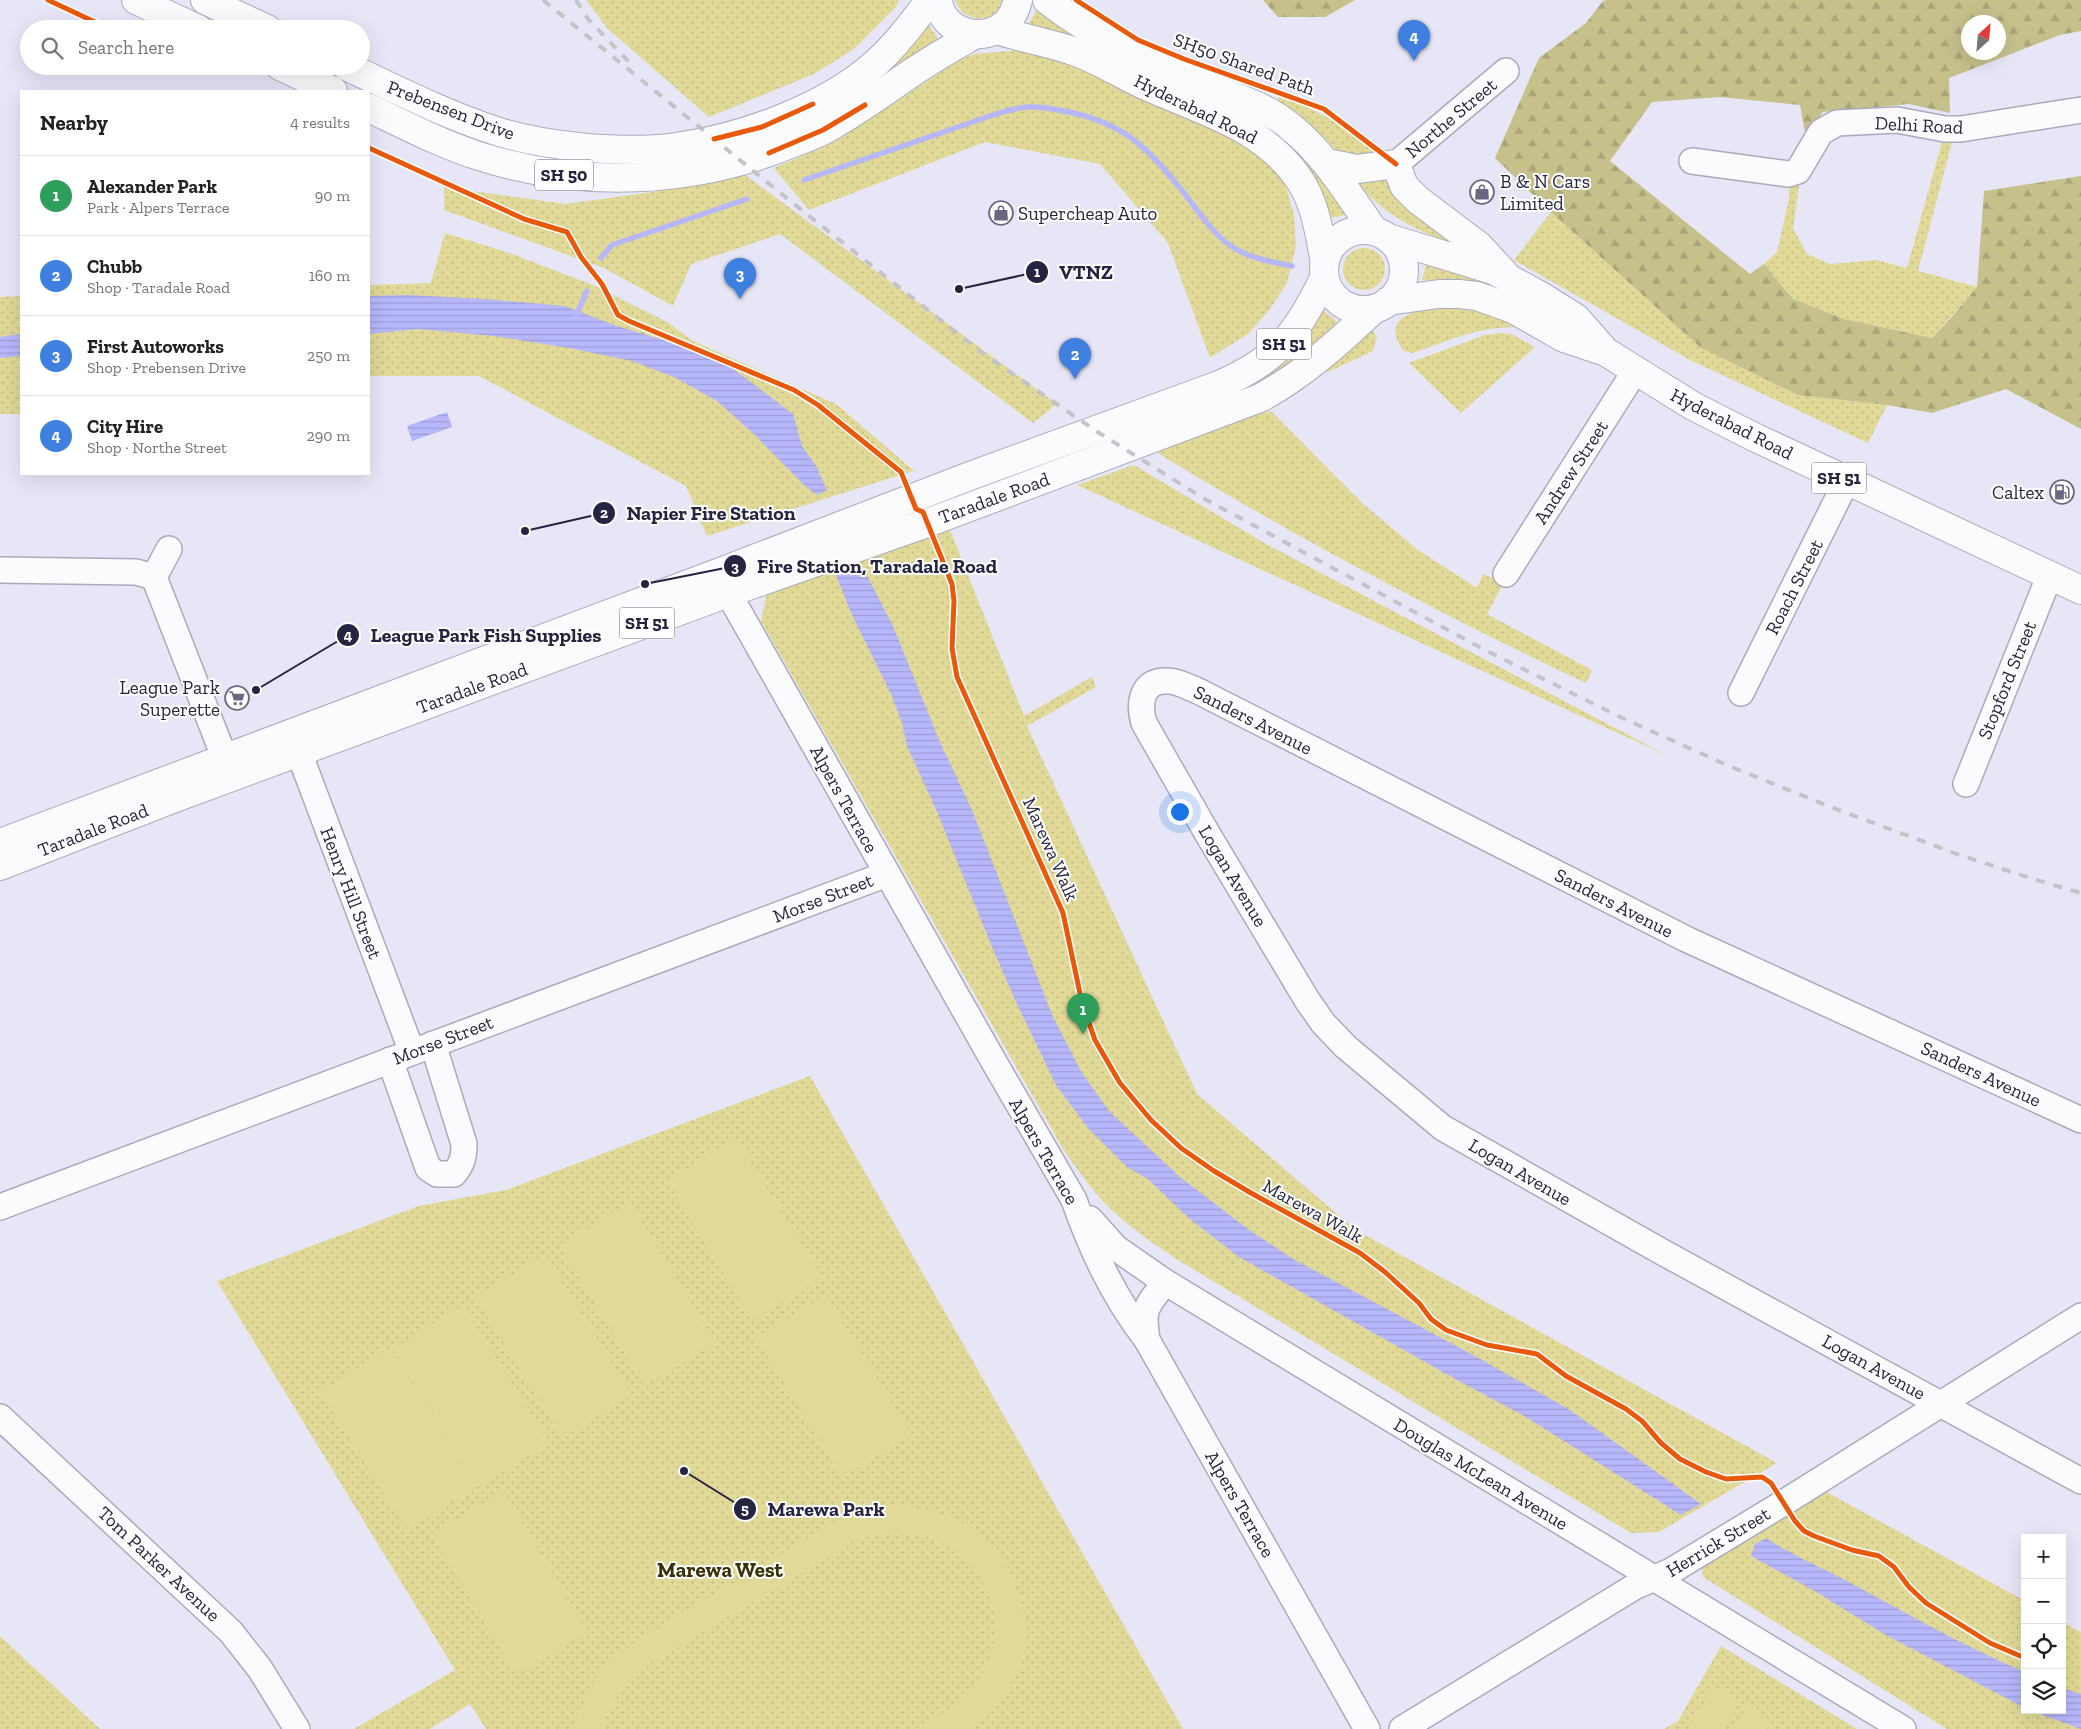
<!DOCTYPE html>
<html lang="en">
<head>
<meta charset="utf-8">
<style>
  body { margin:0; font-family:"Zilla Slab",serif; background:#f2f2f2; color:#202124 }
  .controls { position:absolute; right:15px; bottom:15px; display:grid; overflow:hidden; border-radius:0px; box-shadow:0 5px 20px #0002 }
  .controls button { width:45px; height:45px; display:grid; place-items:center; padding:0; border:0; border-bottom:1px solid #e0e0e0; background:#fff; color:#202124; font:25px sans-serif }
  .compass { position:absolute; left:1961px; top:15px; width:45px; height:45px; border-radius:50%; background:#fff; box-shadow:0 5px 20px #0002; rotate:26deg }
  .you { position:absolute; left:1179px; top:811px; width:18px; height:18px; margin:-12px; border:4px solid #fff; border-radius:50%; background:#1a73e8; box-shadow:0 0 0 8px #1a73e833 }
  .badge { display:grid; place-items:center; width:32px; height:32px; border-radius:50%; background:#111827; color:#fff; font-size:16px; font-weight:700 }
  .pin { position:absolute; translate:-50% -41px; filter:drop-shadow(0 1px 2px #0008) }
  .pin::after { content:''; position:absolute; top:26px; width:18px; height:15px; background:inherit; clip-path:polygon(0 0,100% 0,50% 100%) }
  .list { margin:0; padding:0; list-style:none }
  h2 { display:flex; justify-content:space-between; align-items:center; height:65px; margin:0; padding:0 20px; font-size:21px }
  h2 small { font-size:16px; font-weight:400; color:#757577 }
  .list li { display:grid; grid-template-columns:32px 1fr auto; gap:15px; align-items:center; box-sizing:border-box; height:80px; padding:0 20px; border-top:1px solid #e0e0e0 }
  .list b { display:block; font-size:19px; white-space:nowrap }
  .list p { margin:0; font-size:16px; white-space:nowrap; color:#757577 }
  .list em { font-size:16px; font-style:normal; color:#757577 }
  .icon { flex:none; width:28px; height:28px; fill:none; stroke:currentColor; stroke-width:2; stroke-linecap:round; stroke-linejoin:round }
  .map { position:relative; flex:none; width:2081px; height:1729px; overflow:hidden }
  .search { position:absolute; background:#fff; box-shadow:0 5px 20px #0002; left:20px; top:20px; width:350px; height:55px; display:flex; align-items:center; gap:12px; box-sizing:border-box; padding:0 18px; border-radius:28px; color:#757577; font-size:19px }
  .panel { position:absolute; background:#fff; box-shadow:0 5px 20px #0002; left:20px; top:90px; width:350px; height:385px; border-radius:0px }
  .map>svg:first-child { display:block }
</style>
</head>
<body>
<div class="map">
<svg width="2081" height="1729" viewBox="0 0 2081 1729">
  <defs>
    <pattern id="grass-dots" width="8" height="8" patternUnits="userSpaceOnUse" patternTransform="scale(1.25)"><rect width="8" height="8" fill="#e1d997"/><path d="M2 2h.1M6 6h.1" fill="none" stroke="#c1ba83" stroke-width="1.8" stroke-linecap="round"/></pattern>
    <pattern id="forest-firs" width="22" height="20" patternUnits="userSpaceOnUse" patternTransform="scale(1.25)"><rect width="22" height="20" fill="#c6c08b"/><path d="M5 1l3.5 6h-7zM16 11l3.5 6h-7z" fill="#aaa579"/></pattern>
    <pattern id="water-rules" width="6" height="5" patternUnits="userSpaceOnUse" patternTransform="scale(1.25)"><rect width="6" height="5" fill="#b7b7fb"/><path d="M0 2.5h6" fill="none" stroke="#9d9dd8"/></pattern>
  </defs>
  <rect width="100%" height="100%" fill="#e6e6f7"/>
  <g fill="url(#grass-dots)">
    <path d="M586 0H899L896 7 854 49 814 74 709 117 607 28Z"/>
    <path d="M955 0H1002C996 25 963 24 955 0Z"/>
    <path d="M1036 11H1041L1253 115 1291 140 1328 184 1345 215 1331 218 1326 216 1304 168 1028 25Z"/>
    <path d="M923 26H929L937 37 936 45 882 76Z"/>
    <path d="M1022 50 1088 70 1220 128 1252 149 1276 170 1286 186 1294 216 1296 246 1287 283 1270 309 1248 334 1210 358 1168 243 1100 164 985 142 809 210 774 168 834 142 957 61 974 54Z"/>
    <path d="M1278 97C1318 107 1349 131 1381 155H1341C1321 134 1302 116 1278 101Z"/>
    <path d="M1945 131H1955L1918 271 1977 287 1932 338 1844 319 1793 299 1764 264 1777 252 1789 199V181L1800 179 1793 228 1807 254 1830 264 1877 260 1907 268Z"/>
    <path d="M738 170 1057 404 1033 423 780 234 691 264 673 306 604 268 444 210V187L565 204 653 192Z"/>
    <path d="M1389 178 1471 251C1425 233 1388 221 1356 181Z"/>
    <path d="M1551 212 1701 348 1798 395 1887 405 1868 443 1692 361 1514 260Z"/>
    <path d="M445 233 512 254 593 285 667 322 693 341 836 404 912 469 916 470 707 536 686 486 479 376H369V285L431 283Z"/>
    <circle cx="1364" cy="269" r="21"/>
    <path d="M1426 264 1478 277 1534 304 1464 282 1422 280Z"/>
    <path d="M21 296V414H0V297Z"/>
    <path d="M1438 306 1476 307 1516 324 1515 327C1478 327 1447 341 1413 353L1404 351C1380 318 1413 311 1438 306Z"/>
    <path d="M1323 310 1336 321V326C1310 343 1290 366 1264 382L1119 439 1118 434Z"/>
    <path d="M1372 330 1377 337 1373 351 1328 372 1325 370Z"/>
    <path d="M1500 333 1511 334 1535 347 1461 413 1409 363 1485 335Z"/>
    <path d="M1271 411 1361 502 1418 550 1477 588 1483 574 1504 583 1487 614 1592 670 1586 683C1436 612 1288 533 1146 446Z"/>
    <path d="M1134 465 1266 544 1668 756 1077 485Z"/>
    <path d="M947 522 1024 716 1092 677 1096 687 1027 726 1197 1094 1356 1230 1777 1463 1659 1532 1631 1533 1178 1260C1156 1245 1133 1230 1114 1212 1095 1195 1080 1173 1065 1152L761 621 767 592Z"/>
    <path d="M810 1076 1183 1729H486L470 1704 430 1729H354L455 1670 217 1281 419 1206 506 1190Z"/>
    <path d="M1821 1489 2025 1601V1710H2062V1622L2081 1632V1729H1947L1703 1577 1702 1564Z"/>
    <path d="M0 1636 100 1729H0Z"/>
    <path d="M1721 1646 1857 1729H1664L1678 1721Z"/>
  </g>
  <g fill="url(#forest-firs)" fill-rule="evenodd">
    <path d="M1263 0H1355L1325 17H1278Z"/>
    <path d="M1606 0H2081V31L2060 35 1949 78 1950 113 1909 104 1823 112 1799 146 1805 132 1800 105 1720 97 1652 102 1610 161 1750 274 1764 264 1793 299 1844 319 1932 338 1950 319 1977 287 1984 191 2081 176V429L2006 389 1932 413 1887 405 1798 395 1701 348 1551 212 1495 158 1539 58 1586 23 1603 1ZM1968 22H1998V52H1968Z"/>
  </g>
  <g fill="#e1d997">
    <path d="M736 1138 823 1278 753 1321 667 1181Z"/>
    <path d="M630 1202 716 1343 645 1386 559 1245Z"/>
    <path d="M545 1254 632 1395 562 1438 475 1297Z"/>
    <path d="M826 1295 912 1435 841 1477 756 1337Z"/>
    <path d="M462 1305 550 1443 479 1487 392 1349Z"/>
    <path d="M390 1348 478 1486 407 1530 320 1392Z"/>
    <path d="M503 1491 588 1632 516 1675 431 1534Z"/>
    <path d="M895 1505C922 1509 950 1512 973 1530 985 1539 997 1550 1005 1563 1017 1584 1030 1626 1025 1651 1018 1681 995 1713 968 1729H916C946 1711 967 1701 984 1670 996 1649 998 1626 991 1603 974 1552 932 1527 878 1534 870 1535 861 1539 853 1542L650 1664C625 1686 613 1696 602 1729H574L576 1719 591 1685 610 1661 644 1636 834 1522 867 1509Z"/>
    <path d="M1714 1686 1740 1701 1723 1729H1688Z"/>
    <path d="M1747 1706 1772 1721 1767 1729H1732Z"/>
  </g>
  <g fill="url(#water-rules)">
    <path d="M407 295 485 299 565 306 614 325 686 347 727 364 793 414 802 446 816 466 827 490 817 495 804 485 755 435 717 401 674 377 632 361 569 348 493 336 418 329 369 334V296Z"/>
    <path d="M21 334V356L0 358V337Z"/>
    <path d="M447 412 452 427 412 441 407 426Z"/>
    <path d="M848 561 861 564 893 626 940 742 972 810 1053 1017 1082 1073 1110 1112 1180 1177 1249 1230 1295 1260 1475 1356 1570 1410 1701 1504 1681 1515 1526 1417 1457 1380 1239 1257 1190 1219 1148 1179 1127 1167 1088 1128 1056 1085 1017 1004 992 947 935 807 907 746 902 723 891 694 852 615 836 575 840 565Z"/>
    <path d="M1766 1538C1792 1555 1820 1567 1847 1581 1906 1613 1963 1646 2025 1672V1708L1886 1635 1813 1590 1751 1556 1755 1544Z"/>
    <path d="M2062 1688 2081 1694V1729L2029 1710H2062Z"/>
  </g>
  <g fill="none" stroke-linecap="round" stroke-linejoin="round">
    <g stroke="#b7b7fb" stroke-width="5.5">
      <path d="M804 180 990 116C999 113 1009 110 1019 108 1034 105 1050 108 1064 111 1117 121 1143 142 1176 183 1194 204 1211 234 1234 248 1252 259 1273 262 1292 266"/>
      <path d="M601 258 612 245 747 199"/>
      <path d="M575 318 587 291"/>
    </g>
    <g stroke="#aaaabe" stroke-width="28">
      <g id="minor">
        <path d="M1692 161 1789 174 1798 171 1821 132 1837 123 1897 120 1945 129H1961L2081 110"/>
        <path d="M1396 164 1506 71"/>
        <path d="M0 570 136 572 154 577 232 777"/>
        <path d="M721 574 735 605 994 1062 1074 1200C1091 1249 1115 1299 1147 1340L1367 1729"/>
        <path d="M1506 574 1635 371"/>
        <path d="M154 577 169 549"/>
        <path d="M1741 693 1846 482"/>
        <path d="M292 734 412 1052"/>
        <path d="M1966 784 2049 577"/>
        <path d="M390 1060 428 1168 437 1174H454C462 1164 464 1157 464 1144L433 1044"/>
        <path d="M2081 1120 1686 939 1198 691C1188 687 1178 681 1168 681 1142 679 1138 703 1144 723L1207 833 1307 1000 1323 1023 1346 1047 1443 1128 1664 1253 2081 1481"/>
        <path d="M0 1207 887 874"/>
        <path d="M1090 1219 1116 1248 1165 1282 1903 1729"/>
        <path d="M1147 1340C1142 1307 1146 1308 1165 1282"/>
        <path d="M0 1417 231 1632 260 1669 297 1729"/>
        <path d="M1402 1729 1634 1587 1671 1571 1785 1502 2081 1316"/>
      </g>
    </g>
    <g stroke="#aaaabe" stroke-width="30">
      <g id="major">
        <path d="M136 0 198 29"/>
        <path d="M205 0 267 29"/>
        <path d="M280 66 333 91"/>
        <path d="M346 66C395 89 444 114 496 131 545 147 625 154 676 147 742 138 826 108 876 63 897 44 913 22 930 0"/>
        <path d="M369 108C405 125 441 144 479 156 582 189 694 184 793 143 803 139 815 135 824 130 857 112 886 90 916 70 935 57 955 46 974 35"/>
        <path d="M1396 164 1404 186 1418 200 1479 246 1504 273"/>
        <path d="M1388 238 1493 270 1541 296 1576 318 1605 351"/>
        <path d="M1388 301 1439 294H1459L1477 296 1513 309 1564 338 1606 352 1693 406 1752 436 2081 590"/>
      </g>
    </g>
    <g stroke="#aaaabe" stroke-width="30">
      <g id="highway">
        <path d="M938 0C941 33 986 46 1008 21 1013 15 1016 8 1018 0"/>
        <path d="M1047 0C1090 34 1143 58 1193 80 1226 94 1264 104 1292 128 1326 156 1349 195 1374 231"/>
        <path d="M997 30C1021 38 1046 42 1070 50 1096 58 1118 73 1142 84 1200 111 1261 124 1299 179 1316 204 1319 233 1325 262"/>
        <path d="M1327 163 1357 169 1396 164"/>
        <circle cx="1364" cy="270" r="40"/>
        <path d="M0 843 720 572 970 476 1219 385C1277 360 1297 334 1324 278"/>
        <path d="M0 866 175 798 728 593 927 523 1260 398C1303 375 1339 342 1374 309"/>
      </g>
    </g>
    <use href="#minor" stroke="#fbfbfe" stroke-width="25"/>
    <use href="#major" stroke="#fbfbfe" stroke-width="28"/>
    <use href="#highway" stroke="#fbfbfe" stroke-width="28"/>
    <g stroke="#c3c3c9" stroke-width="4" stroke-dasharray="9 9" stroke-linecap="butt">
      <path d="M543 0 794 204 981 352 1096 431 1203 498 1485 650 1618 716 1729 766 1836 809 1957 854 2033 879 2081 893"/>
      <path d="M576 0 588 19 633 66"/>
    </g>
    <g stroke="#fff" stroke-width="8">
      <g id="cycleway">
        <path d="M48 0 110 29"/>
        <path d="M1076 0 1138 40 1184 59 1324 109 1396 164"/>
        <path d="M714 139 762 127 813 104"/>
        <path d="M369 148 524 219 567 232 581 257 602 284 618 315 629 321 794 390 818 405 901 472 916 509 923 512 952 584 954 601 952 648 957 677 1063 913 1082 1003 1095 1040 1120 1083 1151 1120 1181 1148 1214 1171 1251 1193 1360 1253 1385 1272 1419 1303 1431 1319 1446 1330 1487 1345 1537 1354 1566 1376 1626 1409 1642 1421 1661 1443 1680 1459 1706 1472 1726 1479 1762 1477 1771 1483 1795 1521 1804 1531 1814 1536 1852 1550 1879 1556 1894 1567 1909 1587 1926 1603 1990 1643 2025 1658"/>
        <path d="M769 153 823 130 865 105"/>
      </g>
    </g>
    <use href="#cycleway" stroke="#e8590c" stroke-width="5"/>
  </g>
  <defs>
    <g id="shop-ring" transform="scale(1.25)"><circle r="9.5" fill="#fff" stroke="#696881" stroke-width="1.5"/><path d="M-5-2.5h2.3a2.7 3.5 0 0 1 5.4 0H5L5.5 6h-11ZM-1.5-2.5h3a1.5 2.3 0 0 0-3 0Z" fill="#696881"/></g>
    <g id="fuel-ring" transform="scale(1.25)"><circle r="9.5" fill="#fff" stroke="#696881" stroke-width="1.5"/><path d="M-5.5-6h7V0h2V4h1.3V-2.5L3-4.5l.8-.8L6-3V5H2.5V1h-1V6h-7ZM-4.2-4.7v3.2H.2V-4.7Z" fill="#696881"/></g>
    <g id="supermarket-ring" transform="scale(1.25)"><circle r="9.5" fill="#fff" stroke="#696881" stroke-width="1.5"/><path d="M-6-5.5h2.5l.6 2H6L4.5 2H-2.5L-4.4-4H-6ZM-1.5 3.2a1.3 1.3 0 1 0 .1 0ZM3 3.2a1.3 1.3 0 1 0 .1 0Z" fill="#696881"/></g>
  </defs>
  <g fill-rule="evenodd">
    <use href="#shop-ring" x="1482" y="192"/>
    <use href="#shop-ring" x="1001" y="213"/>
    <use href="#fuel-ring" x="2062" y="492"/>
    <use href="#supermarket-ring" x="237" y="698"/>
  </g>
  <g text-anchor="middle" dominant-baseline="central" stroke-width="4" stroke-linejoin="round" paint-order="stroke">
    <g fill="#fff" stroke="#66667a" stroke-width="1">
      <rect x="535" y="159.5" width="58" height="31" rx="4"/>
      <rect x="1256.5" y="328.5" width="55" height="31" rx="4"/>
      <rect x="1811.5" y="462.5" width="55" height="31" rx="4"/>
      <rect x="619.5" y="607.5" width="55" height="31" rx="4"/>
    </g>
    <g font-size="18" font-weight="bold" fill="#252441">
      <text x="564" y="175">SH 50</text>
      <text x="1284" y="344">SH 51</text>
      <text x="1839" y="478">SH 51</text>
      <text x="647" y="623">SH 51</text>
    </g>
    <g font-size="19" fill="#252441" stroke="#fff">
      <text transform="translate(1244 64) rotate(20)">SH50 Shared Path</text>
      <text transform="translate(1196 109) rotate(26)">Hyderabad Road</text>
      <text transform="translate(451 110) rotate(21)">Prebensen Drive</text>
      <text transform="translate(1451 118) rotate(-40)">Northe Street</text>
      <text transform="translate(1919 125) rotate(3)">Delhi Road</text>
      <text transform="translate(1732 424) rotate(27)">Hyderabad Road</text>
      <text transform="translate(1571 472) rotate(-57)">Andrew Street</text>
      <text transform="translate(994 498) rotate(-20)">Taradale Road</text>
      <text transform="translate(1794 587) rotate(-63)">Roach Street</text>
      <text transform="translate(2007 680) rotate(-68)">Stopford Street</text>
      <text transform="translate(472 688) rotate(-20)">Taradale Road</text>
      <text transform="translate(1253 720) rotate(27)">Sanders Avenue</text>
      <text transform="translate(844 799) rotate(61)">Alpers Terrace</text>
      <text transform="translate(93 830) rotate(-21)">Taradale Road</text>
      <text transform="translate(1051 849) rotate(66)">Marewa Walk</text>
      <text transform="translate(1233 876) rotate(59)">Logan Avenue</text>
      <text transform="translate(351 893) rotate(69)">Henry Hill Street</text>
      <text transform="translate(823 898) rotate(-21)">Morse Street</text>
      <text transform="translate(1614 903) rotate(27)">Sanders Avenue</text>
      <text transform="translate(443 1040) rotate(-21)">Morse Street</text>
      <text transform="translate(1981 1074) rotate(25)">Sanders Avenue</text>
      <text transform="translate(1044 1151) rotate(60)">Alpers Terrace</text>
      <text transform="translate(1520 1172) rotate(30)">Logan Avenue</text>
      <text transform="translate(1313 1211) rotate(29)">Marewa Walk</text>
      <text transform="translate(1874 1367) rotate(29)">Logan Avenue</text>
      <text transform="translate(1481 1474) rotate(31)">Douglas McLean Avenue</text>
      <text transform="translate(1240 1504) rotate(60)">Alpers Terrace</text>
      <text transform="translate(1718 1542) rotate(-31)">Herrick Street</text>
      <text transform="translate(159 1564) rotate(43)">Tom Parker Avenue</text>
    </g>
    <g font-size="19" fill="#252441" stroke="#fff" text-anchor="start">
      <text x="1500" y="181">B &amp; N Cars<tspan x="1500" dy="22">Limited</tspan></text>
      <text x="1018" y="213">Supercheap Auto</text>
      <text x="2044" y="492" text-anchor="end">Caltex</text>
      <text x="220" y="687" text-anchor="end">League Park<tspan x="220" dy="22">Superette</tspan></text>
    </g>
    <g font-size="21" font-weight="bold" fill="#363106" stroke="#fff">
      <text x="720" y="1569">Marewa West</text>
    </g>
  </g>
  <path fill="none" stroke="#252441" stroke-width="2" d="M959 289L1037 272M525 531L604 513M645 584L735 566M256 690L348 635M684 1471L745 1509"/>
  <g fill="#252441" stroke="#fff" stroke-width="2">
    <circle cx="959" cy="289" r="5"/>
    <circle cx="525" cy="531" r="5"/>
    <circle cx="645" cy="584" r="5"/>
    <circle cx="256" cy="690" r="5"/>
    <circle cx="684" cy="1471" r="5"/>
    <circle cx="1037" cy="272" r="12"/>
    <circle cx="604" cy="513" r="12"/>
    <circle cx="735" cy="566" r="12"/>
    <circle cx="348" cy="635" r="12"/>
    <circle cx="745" cy="1509" r="12"/>
  </g>
  <g font-size="15" text-anchor="middle" font-weight="bold" fill="#fff">
    <text x="1037" y="277">1</text>
    <text x="604" y="518">2</text>
    <text x="735" y="572">3</text>
    <text x="348" y="640">4</text>
    <text x="745" y="1514">5</text>
  </g>
  <g font-size="20" text-anchor="middle" font-weight="bold" fill="#252441" stroke="#fff" stroke-width="4" stroke-linejoin="round" paint-order="stroke">
    <text x="1086" y="279">VTNZ</text>
    <text x="711" y="520">Napier Fire Station</text>
    <text x="877" y="573">Fire Station, Taradale Road</text>
    <text x="486" y="642">League Park Fish Supplies</text>
    <text x="826" y="1516">Marewa Park</text>
  </g>
</svg>
<div class="controls">
<button>+</button>
<button>−</button>
<button><svg class="icon" aria-label="locate" viewBox="0 0 24 24"><circle cx="12" cy="12" r="6"/><path d="M12 2v4M12 18v4M2 12h4M18 12h4"/></svg></button>
<button><svg class="icon" aria-label="layers" viewBox="0 0 24 24"><path d="M12 4l9 5-9 5-9-5zM3 14l9 5 9-5"/></svg></button>
</div>
<svg class="compass" viewBox="-18 -18 36 36"><path d="M0-13l5 13h-10z" fill="#e53935"/><path d="M0 13l5-13h-10z" fill="#757577"/></svg>
<div class="you"></div>
<div class="pin badge" style="left:1083px;top:1034px;background:#2e9e5b">1</div>
<div class="pin badge" style="left:1075px;top:379px;background:#3f7fe0">2</div>
<div class="pin badge" style="left:740px;top:299px;background:#3f7fe0">3</div>
<div class="pin badge" style="left:1414px;top:61px;background:#3f7fe0">4</div>
<div class="search"><svg class="icon" aria-label="search" viewBox="0 0 24 24"><circle cx="10" cy="10" r="6"/><path d="M15 15l6 6"/></svg>Search here</div>
<section class="panel">
<h2>Nearby<small>4 results</small></h2>
<ul class="list">
<li><span class="badge" style="background:#2e9e5b">1</span><div><b>Alexander Park</b><p>Park · Alpers Terrace</p></div><em>90 m</em></li>
<li><span class="badge" style="background:#3f7fe0">2</span><div><b>Chubb</b><p>Shop · Taradale Road</p></div><em>160 m</em></li>
<li><span class="badge" style="background:#3f7fe0">3</span><div><b>First Autoworks</b><p>Shop · Prebensen Drive</p></div><em>250 m</em></li>
<li><span class="badge" style="background:#3f7fe0">4</span><div><b>City Hire</b><p>Shop · Northe Street</p></div><em>290 m</em></li>
</ul>
</section>
</div>
</body>
</html>
